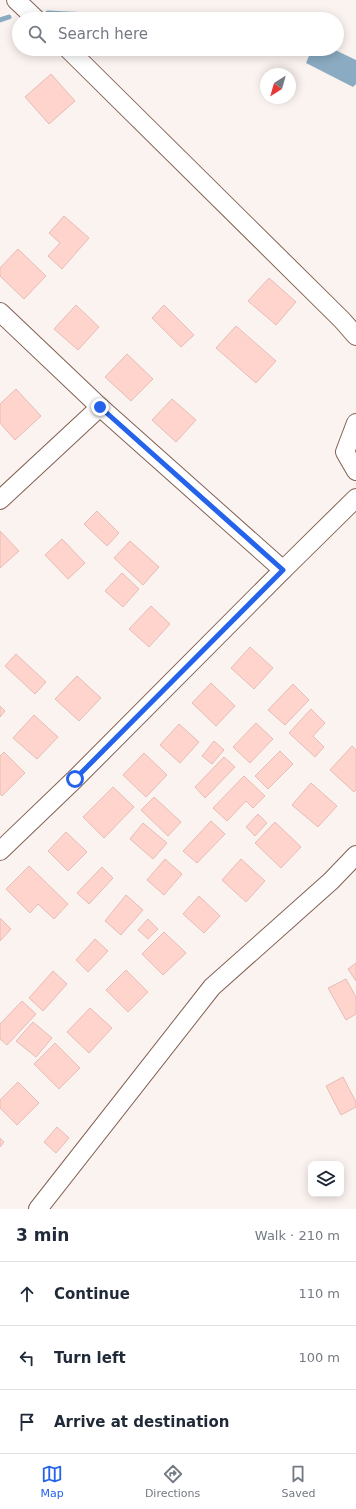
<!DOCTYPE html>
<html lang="en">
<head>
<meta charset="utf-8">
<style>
  body { margin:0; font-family:"DejaVu Sans",sans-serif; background:#f2f2f3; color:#1f2937 }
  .controls { position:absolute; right:12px; bottom:12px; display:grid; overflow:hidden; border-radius:8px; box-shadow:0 2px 10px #0003 }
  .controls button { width:36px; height:36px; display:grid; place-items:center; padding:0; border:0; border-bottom:1px solid #e0e1e3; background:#fff; color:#1f2937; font:20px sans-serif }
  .compass { position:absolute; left:260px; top:68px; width:36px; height:36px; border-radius:50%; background:#fff; box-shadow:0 2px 10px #0003; rotate:217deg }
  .stop { position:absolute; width:12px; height:12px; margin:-9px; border:3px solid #2563eb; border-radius:50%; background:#fff }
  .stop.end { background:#2563eb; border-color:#fff; box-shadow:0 1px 4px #0008 }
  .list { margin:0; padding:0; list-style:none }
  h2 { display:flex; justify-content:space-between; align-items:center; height:52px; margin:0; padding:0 16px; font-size:17px }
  h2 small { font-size:13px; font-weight:400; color:#747a83 }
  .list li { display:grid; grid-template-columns:26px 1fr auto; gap:12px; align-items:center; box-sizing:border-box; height:64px; padding:0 16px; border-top:1px solid #e0e1e3 }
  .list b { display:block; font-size:15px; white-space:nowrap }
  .list em { font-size:13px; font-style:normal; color:#747a83 }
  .icon { flex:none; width:22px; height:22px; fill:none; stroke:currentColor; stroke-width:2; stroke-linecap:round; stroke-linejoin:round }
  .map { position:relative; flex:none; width:356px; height:1209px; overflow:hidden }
  .search { position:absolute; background:#fff; box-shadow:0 2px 10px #0003; left:12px; right:12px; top:12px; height:44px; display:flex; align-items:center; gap:10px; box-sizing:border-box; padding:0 14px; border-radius:22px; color:#747a83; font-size:15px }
  .sheet { height:244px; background:#fff }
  nav { display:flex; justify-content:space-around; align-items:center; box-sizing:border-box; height:56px; border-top:1px solid #e0e1e3; background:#fff; font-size:11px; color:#747a83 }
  nav a { display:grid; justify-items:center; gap:2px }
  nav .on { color:#2563eb }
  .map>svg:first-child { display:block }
</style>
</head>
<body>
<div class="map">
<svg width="356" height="1209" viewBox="0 0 356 1209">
  <rect width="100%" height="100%" fill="#fbf3f0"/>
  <path fill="#8aabc1" d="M312 49H333L356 60V84L353 87 306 63Z"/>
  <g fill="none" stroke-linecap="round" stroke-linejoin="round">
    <g stroke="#8aabc1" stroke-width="5">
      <path d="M48 13 172 19"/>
      <path d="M0 20 9 17"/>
      <path d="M308 49 316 53"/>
    </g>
  </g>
  <g fill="#ffd4cd" stroke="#e6bcb6">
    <path d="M51 74 75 101 49 124 25 97Z"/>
    <path d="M64 216 89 238 62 269 48 256 60 243 49 233Z"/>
    <path d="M18 249 46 276 24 299 0 276V268Z"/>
    <path d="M269 278 296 302 276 325 248 301Z"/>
    <path d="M76 305 99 327 78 350 54 329Z"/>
    <path d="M164 305 194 335 181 347 152 318Z"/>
    <path d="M236 326 276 361 256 383 216 348Z"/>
    <path d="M127 354 153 379 131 401 105 377Z"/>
    <path d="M16 389 41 416 15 440 0 423V404Z"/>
    <path d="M172 399 196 420 176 442 152 420Z"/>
    <path d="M97 511 119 533 107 546 84 524Z"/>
    <path d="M0 531 19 551 0 568Z"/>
    <path d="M62 539 85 563 68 579 45 555Z"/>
    <path d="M130 541 159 567 143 585 114 558Z"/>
    <path d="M122 573 139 589 123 607 105 591Z"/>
    <path d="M151 606 170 624 149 647 129 629Z"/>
    <path d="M250 647 273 668 254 689 231 668Z"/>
    <path d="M16 654 46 682 35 694 5 666Z"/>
    <path d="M77 676 101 698 79 721 55 699Z"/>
    <path d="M211 683 235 706 216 726 192 703Z"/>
    <path d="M293 684 309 700 285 725 268 710Z"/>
    <path d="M0 706 5 711 0 717Z"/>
    <path d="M311 709 325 723 313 736 324 747 315 757 289 733Z"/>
    <path d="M34 715 58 737 37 759 13 738Z"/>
    <path d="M256 723 273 739 250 763 233 747Z"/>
    <path d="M179 724 199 742 180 763 160 745Z"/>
    <path d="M214 741 224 750 212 764 202 756Z"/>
    <path d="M352 746 356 750V790L354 792 330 770Z"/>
    <path d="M280 751 293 764 268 789 255 776Z"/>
    <path d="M4 752 25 773 2 796 0 794V756Z"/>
    <path d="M144 753 167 775 146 797 123 775Z"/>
    <path d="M224 757 235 767 205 798 195 787Z"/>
    <path d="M244 776 265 796 253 808 246 801 227 821 213 808Z"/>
    <path d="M311 783 337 806 318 827 292 805Z"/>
    <path d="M113 787 134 807 104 838 83 817Z"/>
    <path d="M154 797 181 822 168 836 141 810Z"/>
    <path d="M258 814 267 823 255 836 246 827Z"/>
    <path d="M211 821 225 834 197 863 183 851Z"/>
    <path d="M275 822 301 847 281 868 255 843Z"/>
    <path d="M143 823 167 843 153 859 130 839Z"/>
    <path d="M66 832 87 852 68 871 48 851Z"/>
    <path d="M165 859 182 874 164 895 147 880Z"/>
    <path d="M241 859 265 881 246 902 222 880Z"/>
    <path d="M29 866 68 904 54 919 38 904 30 913 6 889Z"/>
    <path d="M102 867 113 878 89 904 77 893Z"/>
    <path d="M126 895 143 910 121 935 105 921Z"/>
    <path d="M199 896 220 916 204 933 183 914Z"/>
    <path d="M0 918 11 929 0 941Z"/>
    <path d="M148 919 158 929 148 939 138 930Z"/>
    <path d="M164 932 186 953 163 975 142 954Z"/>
    <path d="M95 939 108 951 88 972 76 960Z"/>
    <path d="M356 963V981L348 969Z"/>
    <path d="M126 970 148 992 128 1012 106 990Z"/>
    <path d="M53 971 67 984 43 1011 29 998Z"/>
    <path d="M346 979 356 997V1014L346 1020 328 988Z"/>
    <path d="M22 1001 36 1014 7 1045 0 1039V1024Z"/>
    <path d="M90 1008 112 1028 89 1053 67 1032Z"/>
    <path d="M33 1022 52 1038 36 1057 16 1041Z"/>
    <path d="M55 1043 80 1068 59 1089 34 1064Z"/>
    <path d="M343 1077 356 1102V1107L341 1115 326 1086Z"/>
    <path d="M18 1082 39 1103 17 1125 0 1108V1100Z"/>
    <path d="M57 1127 69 1138 56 1153 44 1142Z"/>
    <path d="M0 1138 4 1142 0 1147Z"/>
  </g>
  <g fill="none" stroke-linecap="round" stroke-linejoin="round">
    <g stroke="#836053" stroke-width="20">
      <g id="street">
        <path d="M16 0 36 19"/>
        <path d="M68 49 342 320 356 336"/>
        <path d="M0 312 100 407 283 570 75 779 0 851"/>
        <path d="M356 423 345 452 356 471"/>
        <path d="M0 500 100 407"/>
        <path d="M283 570 356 498"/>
        <path d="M38 1209 212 987 331 881 356 855"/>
      </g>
    </g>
    <use href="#street" stroke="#fff" stroke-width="18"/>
  </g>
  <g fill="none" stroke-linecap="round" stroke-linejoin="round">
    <path stroke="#2563eb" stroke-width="5" d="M75 779 283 570 100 407"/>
  </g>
</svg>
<div class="controls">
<button><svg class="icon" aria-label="layers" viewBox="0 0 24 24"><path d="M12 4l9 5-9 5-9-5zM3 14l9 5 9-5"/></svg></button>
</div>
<svg class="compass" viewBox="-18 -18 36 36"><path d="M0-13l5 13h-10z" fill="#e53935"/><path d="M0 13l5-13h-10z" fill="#747a83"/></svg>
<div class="stop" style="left:75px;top:779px"></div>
<div class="stop end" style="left:100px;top:407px"></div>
<div class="search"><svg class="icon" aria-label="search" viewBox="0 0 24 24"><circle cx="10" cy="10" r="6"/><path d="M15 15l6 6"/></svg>Search here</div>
</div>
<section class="sheet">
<h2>3 min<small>Walk · 210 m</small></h2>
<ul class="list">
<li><svg class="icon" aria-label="ahead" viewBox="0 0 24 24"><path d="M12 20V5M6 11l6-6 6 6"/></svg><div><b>Continue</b></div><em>110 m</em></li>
<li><svg class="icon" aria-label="left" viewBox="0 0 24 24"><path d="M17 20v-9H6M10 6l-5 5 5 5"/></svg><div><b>Turn left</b></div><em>100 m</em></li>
<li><svg class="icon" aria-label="arrive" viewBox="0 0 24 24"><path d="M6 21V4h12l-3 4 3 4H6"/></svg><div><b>Arrive at destination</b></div></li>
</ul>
</section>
<nav>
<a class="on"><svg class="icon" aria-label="map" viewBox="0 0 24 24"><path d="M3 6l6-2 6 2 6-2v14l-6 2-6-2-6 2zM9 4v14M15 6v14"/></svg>Map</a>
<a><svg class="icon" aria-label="directions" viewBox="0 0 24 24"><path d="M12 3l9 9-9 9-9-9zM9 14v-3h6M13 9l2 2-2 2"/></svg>Directions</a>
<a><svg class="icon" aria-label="saved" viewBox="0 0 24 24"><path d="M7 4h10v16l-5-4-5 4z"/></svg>Saved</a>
</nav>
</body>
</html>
